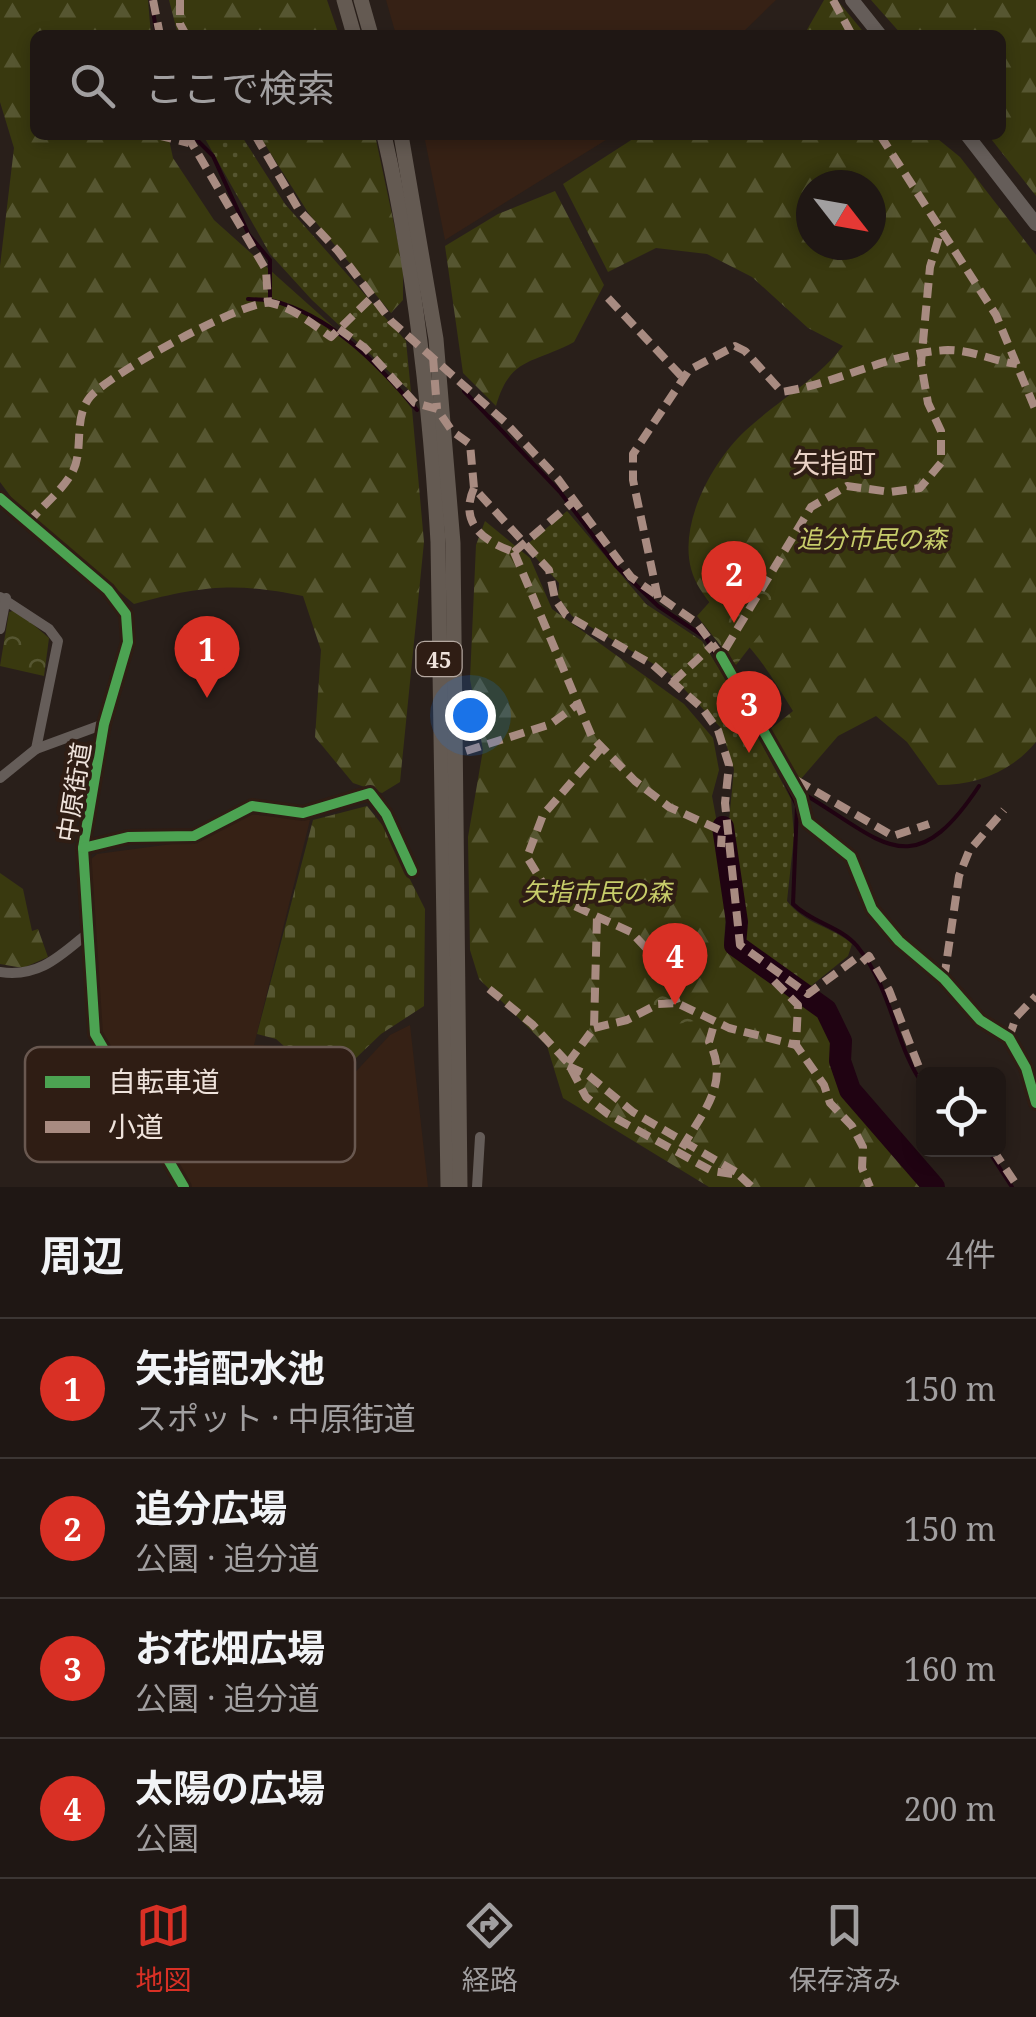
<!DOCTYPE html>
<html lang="ja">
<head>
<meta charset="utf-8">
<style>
  body { margin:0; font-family:"Noto Serif","Noto Sans JP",serif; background:#2c2422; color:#f1f3f6 }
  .controls { position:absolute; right:30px; bottom:30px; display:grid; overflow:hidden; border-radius:15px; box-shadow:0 5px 15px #0003 }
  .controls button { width:90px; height:90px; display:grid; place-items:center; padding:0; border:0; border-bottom:2px solid #3c3634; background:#1f1714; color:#f1f3f6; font:50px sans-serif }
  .compass { position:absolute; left:796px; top:170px; width:90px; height:90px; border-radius:50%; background:#1f1714; box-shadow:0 5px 15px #0003; rotate:121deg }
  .you { position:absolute; left:470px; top:715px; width:35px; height:35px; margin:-25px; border:8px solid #fff; border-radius:50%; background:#1a73e8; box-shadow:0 0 0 15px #1a73e833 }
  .badge { display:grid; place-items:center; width:65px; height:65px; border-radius:50%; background:#d93025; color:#fff; font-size:32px; font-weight:700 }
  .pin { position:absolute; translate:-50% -82px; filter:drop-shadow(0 2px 5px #0008) }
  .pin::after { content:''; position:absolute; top:52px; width:35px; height:30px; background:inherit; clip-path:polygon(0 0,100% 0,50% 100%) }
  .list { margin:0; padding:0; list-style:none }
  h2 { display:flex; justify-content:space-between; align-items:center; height:130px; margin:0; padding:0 40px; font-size:42px }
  h2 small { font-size:32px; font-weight:400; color:#a19fa0 }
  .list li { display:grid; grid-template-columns:65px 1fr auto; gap:30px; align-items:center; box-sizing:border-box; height:140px; padding:0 40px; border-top:2px solid #3c3634 }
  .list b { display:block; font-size:38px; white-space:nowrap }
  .list p { margin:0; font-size:32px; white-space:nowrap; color:#a19fa0 }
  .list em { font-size:32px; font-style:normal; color:#a19fa0 }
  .icon { flex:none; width:55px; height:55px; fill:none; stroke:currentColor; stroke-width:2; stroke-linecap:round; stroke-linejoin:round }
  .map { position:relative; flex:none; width:1036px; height:1187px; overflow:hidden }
  .search { position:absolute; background:#1f1714; box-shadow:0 5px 15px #0003; left:30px; right:30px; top:30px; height:110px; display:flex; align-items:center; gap:25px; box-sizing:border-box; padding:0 35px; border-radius:15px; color:#a19fa0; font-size:38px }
  .sheet { height:690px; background:#1f1714 }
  nav { display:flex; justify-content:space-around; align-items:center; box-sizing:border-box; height:140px; border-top:2px solid #3c3634; background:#1f1714; font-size:28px; color:#a19fa0 }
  nav a { display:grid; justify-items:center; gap:5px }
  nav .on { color:#d93025 }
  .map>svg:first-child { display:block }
</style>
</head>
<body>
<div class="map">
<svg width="1036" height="1187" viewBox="0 0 1036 1187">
  <defs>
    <pattern id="forest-firs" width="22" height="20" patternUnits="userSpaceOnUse" patternTransform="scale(2.5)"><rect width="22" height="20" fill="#39390f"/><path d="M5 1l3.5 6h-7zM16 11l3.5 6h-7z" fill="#565631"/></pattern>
    <pattern id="cemetery-stones" width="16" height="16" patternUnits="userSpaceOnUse" patternTransform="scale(2.5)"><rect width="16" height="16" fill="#39390f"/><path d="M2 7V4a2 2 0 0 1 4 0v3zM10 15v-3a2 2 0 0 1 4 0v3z" fill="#565631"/></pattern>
    <pattern id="park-crowns" width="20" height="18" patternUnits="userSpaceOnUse" patternTransform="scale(2.5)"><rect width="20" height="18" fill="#39390f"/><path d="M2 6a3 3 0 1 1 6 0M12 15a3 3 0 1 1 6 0" fill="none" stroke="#565631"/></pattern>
    <pattern id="garden-dots" width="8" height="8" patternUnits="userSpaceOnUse" patternTransform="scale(2.5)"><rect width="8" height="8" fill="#39390f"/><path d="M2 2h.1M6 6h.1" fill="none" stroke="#565631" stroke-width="1.8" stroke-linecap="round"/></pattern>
  </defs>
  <rect width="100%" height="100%" fill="#291f1a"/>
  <g fill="#362115">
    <path d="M386 0H776L740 35H396Z"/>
    <path d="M424 135H614L445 240Z"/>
    <path d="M250 814 310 820 254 1045 274 1046 333 1096 390 1035 410 1025 428 1187H189L108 1044 101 1028 91 859 97 854 202 840Z"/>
  </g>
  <g fill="url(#forest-firs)" fill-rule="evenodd">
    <path d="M0 0H148L151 35H35V135H168L173 158 214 220 384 372 412 409 424 542 400 782 382 793 353 783 315 737 321 650 303 596C236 582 200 586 134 604L17 505 0 482V266L14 148 0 102Z"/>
    <path d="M169 0H327L339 35H178Z"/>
    <path d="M824 0H837L866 35H804Z"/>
    <path d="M871 0H1036V196L988 135H1001V35H902Z"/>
    <path d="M259 135H375L403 266V300L391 313 309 214Z"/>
    <path d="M639 135H933L960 157 1036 255V742C1011 772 977 785 938 785L907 742 876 716 838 736 800 780 768 731 793 711C782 694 772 676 759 659 741 635 716 615 700 589 668 540 709 465 745 431 778 400 816 381 843 346L808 328 752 277 707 254 656 248 608 272 563 184ZM811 185H871V245H811Z"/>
    <path d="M555 191 604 285 574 342C534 364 510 356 496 406L463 373 445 246 498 214Z"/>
    <path d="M485 521 530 558 552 609 684 704 713 738 719 770 712 796 728 882 724 943 784 992 826 1010 840 1090 925 1187H709L563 1098 547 1046 479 979 470 950 468 837 483 750 470 679 476 545Z"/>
    <path d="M0 873 23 889 32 931 38 929 48 957 23 968 0 964Z"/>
  </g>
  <path fill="url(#cemetery-stones)" d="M367 806 383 826 425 909 424 1006 381 1034 328 1085 276 1039 257 1034 313 820Z"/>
  <g fill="url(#park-crowns)">
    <path d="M763 572 779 582 764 629 736 665 697 616 724 586Z"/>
    <path d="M16 610 49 638 44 676 0 666 9 612Z"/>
    <path d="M677 983 702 1004 694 1021 655 1028 648 1006Z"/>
  </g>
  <g fill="url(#garden-dots)">
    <path d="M203 135H241L285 204 406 341 411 392 312 300 270 254Z"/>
    <path d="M567 511 646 604 702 641 738 700 791 799 794 836 787 901C805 925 832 926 852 944L848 956 806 990C780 976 757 961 742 936L729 821 734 769 721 728 669 673 572 616 558 597 559 583 525 546Z"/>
  </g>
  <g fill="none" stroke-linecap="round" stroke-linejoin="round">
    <g stroke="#200312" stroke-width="4">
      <path d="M151 0 157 35"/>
      <path d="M192 135 213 156 249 235 270 260V300C331 315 378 364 417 410"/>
      <path d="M248 299 268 300"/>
      <path d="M464 391 560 492 616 566 658 606 706 638 717 657"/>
      <path d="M780 770 797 806 793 904C812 923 840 926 857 946 894 992 894 1045 924 1086"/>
      <path d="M804 794C883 841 912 887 979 786"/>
      <path d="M988 1150 1012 1187"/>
    </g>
    <path stroke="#200312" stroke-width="22" d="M723 827 737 922 735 945 826 1010 841 1041 840 1061 850 1090 934 1187"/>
    <g stroke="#655d59" stroke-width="10">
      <path d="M0 498 108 590 126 614 128 642 104 724 83 848 95 1034 184 1187"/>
      <path d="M0 597 49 629 58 641 36 749"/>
      <path d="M0 629 6 598"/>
      <path d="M721 656 801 797 807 822 851 857 872 909 899 941 944 979 980 1020 1009 1038 1026 1068 1036 1103"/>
      <path d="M0 778 36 749 104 724"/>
      <path d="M83 848 128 837 194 836 252 806 303 813 370 793 386 814 412 871"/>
      <path d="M0 972C39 978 60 956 88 933"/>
      <path d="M477 1187 480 1137"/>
    </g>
    <g stroke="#655d59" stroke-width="14">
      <path d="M852 0 880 35"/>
      <path d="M967 135 1036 224"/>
    </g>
    <g stroke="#645a52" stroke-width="15">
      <path d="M344 0 354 35"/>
      <path d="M361 0 371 35"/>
      <path d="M384 135C415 269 430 405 438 542L448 1187"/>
      <path d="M401 135 436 339 453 543 460 1187"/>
    </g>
    <g stroke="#a88b81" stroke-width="8" stroke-dasharray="15 8" stroke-linecap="butt">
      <path d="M153 0 160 35"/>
      <path d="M180 0V24L186 35"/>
      <path d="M833 0 852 35"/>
      <path d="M157 135 189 143"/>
      <path d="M187 135 266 270 268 302"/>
      <path d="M255 135 299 210 338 251 391 321 505 422 558 479 631 577 697 623 721 656 811 507 847 486 890 492 920 488 941 463V431L928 403 921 363 930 267 941 230"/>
      <path d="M880 135 996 315 1036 411"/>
      <path d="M608 298 683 378"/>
      <path d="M339 329 365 348 415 403 437 409 452 431 470 444 474 488 549 570 555 599 566 615 653 665 702 708 718 730 729 765 725 803 740 945 808 994 855 959 862 962 869 956 889 990 924 1080"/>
      <path d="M433 357 437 409"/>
      <path d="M474 488C459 522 482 541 514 552"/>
      <path d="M28 523C41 507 64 489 73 471 84 449 73 418 90 397 109 374 247 298 271 303 294 308 312 324 331 337L372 297"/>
      <path d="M514 552 592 737 635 781 669 807 722 831 721 847"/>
      <path d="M514 552 574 501"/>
      <path d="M658 598 633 480V454L689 370 735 346 745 351 782 392C840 383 887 353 948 350 972 350 993 361 1017 364"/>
      <path d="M673 682 714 644"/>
      <path d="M602 747 543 815 527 857 550 895 631 932 663 966 677 1003"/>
      <path d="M466 751 551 724 578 704"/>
      <path d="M796 780 893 836 929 824"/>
      <path d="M944 979 959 876 969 851 1004 810"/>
      <path d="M774 981 798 1005 796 1045 824 1085 830 1103 852 1126 863 1147 862 1168 870 1187"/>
      <path d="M489 989 532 1024 568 1063 586 1097 608 1114 712 1171 739 1175 752 1187"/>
      <path d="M594 1028 627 1020 658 1004 677 1003 729 1028 796 1045"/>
      <path d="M1009 1038 1016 1017 1036 996"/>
      <path d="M568 1063 594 1028 597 916"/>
      <path d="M568 1066 588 1075 633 1112 736 1172"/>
      <path d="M682 1148C702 1113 731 1083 709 1042L715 1021"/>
      <path d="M993 1150 1018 1187"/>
    </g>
    <g stroke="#2f1d14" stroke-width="16">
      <g id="cycleway">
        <path d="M0 498 108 590 126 614 128 642 104 724 83 848 95 1034 184 1187"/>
        <path d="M721 656 801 797 807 822 851 857 872 909 899 941 944 979 980 1020 1009 1038 1026 1068 1036 1103"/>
        <path d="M83 848 128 837 194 836 252 806 303 813 370 793 386 814 412 871"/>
      </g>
    </g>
    <use href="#cycleway" stroke="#4ca352" stroke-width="10"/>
  </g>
  <g text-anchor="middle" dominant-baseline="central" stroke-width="8" stroke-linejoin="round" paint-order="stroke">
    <rect fill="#2f1d14" stroke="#b5a8a0" stroke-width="2.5" x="416.5" y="642" width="45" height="34" rx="8"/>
    <g font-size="22" font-weight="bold" fill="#efe3dc">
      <text x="439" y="659">45</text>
    </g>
    <g font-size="25" font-style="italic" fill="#c7cd6a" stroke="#2f1d14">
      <text x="872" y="538">追分市民の森</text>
      <text x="597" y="891">矢指市民の森</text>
    </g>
    <g font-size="25" fill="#efe3dc" stroke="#2f1d14">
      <text transform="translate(73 792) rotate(-81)">中原街道</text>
    </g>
    <g font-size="28" fill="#e9d1c5" stroke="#2f1d14">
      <text x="834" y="462">矢指町</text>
    </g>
  </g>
  <rect x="25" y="1047" width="330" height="115" rx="15" fill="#2f1d14" stroke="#695850" stroke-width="2.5"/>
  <rect x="45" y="1076" width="45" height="12" fill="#4ca352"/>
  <rect x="45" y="1121" width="45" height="12" fill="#a88b81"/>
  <g font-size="28" fill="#efe3dc">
    <text x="108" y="1092">自転車道</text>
    <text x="108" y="1137">小道</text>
  </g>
</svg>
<div class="controls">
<button><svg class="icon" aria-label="locate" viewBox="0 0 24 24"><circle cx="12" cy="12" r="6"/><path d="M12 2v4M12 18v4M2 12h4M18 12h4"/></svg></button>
</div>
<svg class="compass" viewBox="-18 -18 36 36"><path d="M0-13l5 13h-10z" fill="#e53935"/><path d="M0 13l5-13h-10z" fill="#a19fa0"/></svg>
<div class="you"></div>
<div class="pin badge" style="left:207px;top:698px">1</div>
<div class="pin badge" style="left:734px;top:623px">2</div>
<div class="pin badge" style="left:749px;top:753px">3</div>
<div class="pin badge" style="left:675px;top:1005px">4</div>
<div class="search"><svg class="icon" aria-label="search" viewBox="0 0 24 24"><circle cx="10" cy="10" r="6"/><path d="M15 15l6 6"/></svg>ここで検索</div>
</div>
<section class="sheet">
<h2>周辺<small>4件</small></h2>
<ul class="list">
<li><span class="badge">1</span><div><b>矢指配水池</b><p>スポット · 中原街道</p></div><em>150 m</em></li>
<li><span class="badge">2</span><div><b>追分広場</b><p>公園 · 追分道</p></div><em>150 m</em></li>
<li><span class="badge">3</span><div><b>お花畑広場</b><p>公園 · 追分道</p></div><em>160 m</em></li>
<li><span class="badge">4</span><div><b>太陽の広場</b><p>公園</p></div><em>200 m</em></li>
</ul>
</section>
<nav>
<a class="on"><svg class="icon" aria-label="map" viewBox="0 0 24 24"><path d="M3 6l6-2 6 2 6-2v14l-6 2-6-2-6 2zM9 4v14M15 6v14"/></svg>地図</a>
<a><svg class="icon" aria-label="directions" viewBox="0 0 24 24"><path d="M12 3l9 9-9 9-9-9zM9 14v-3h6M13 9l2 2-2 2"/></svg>経路</a>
<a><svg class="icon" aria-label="saved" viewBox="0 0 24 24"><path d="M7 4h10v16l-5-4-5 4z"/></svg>保存済み</a>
</nav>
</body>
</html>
